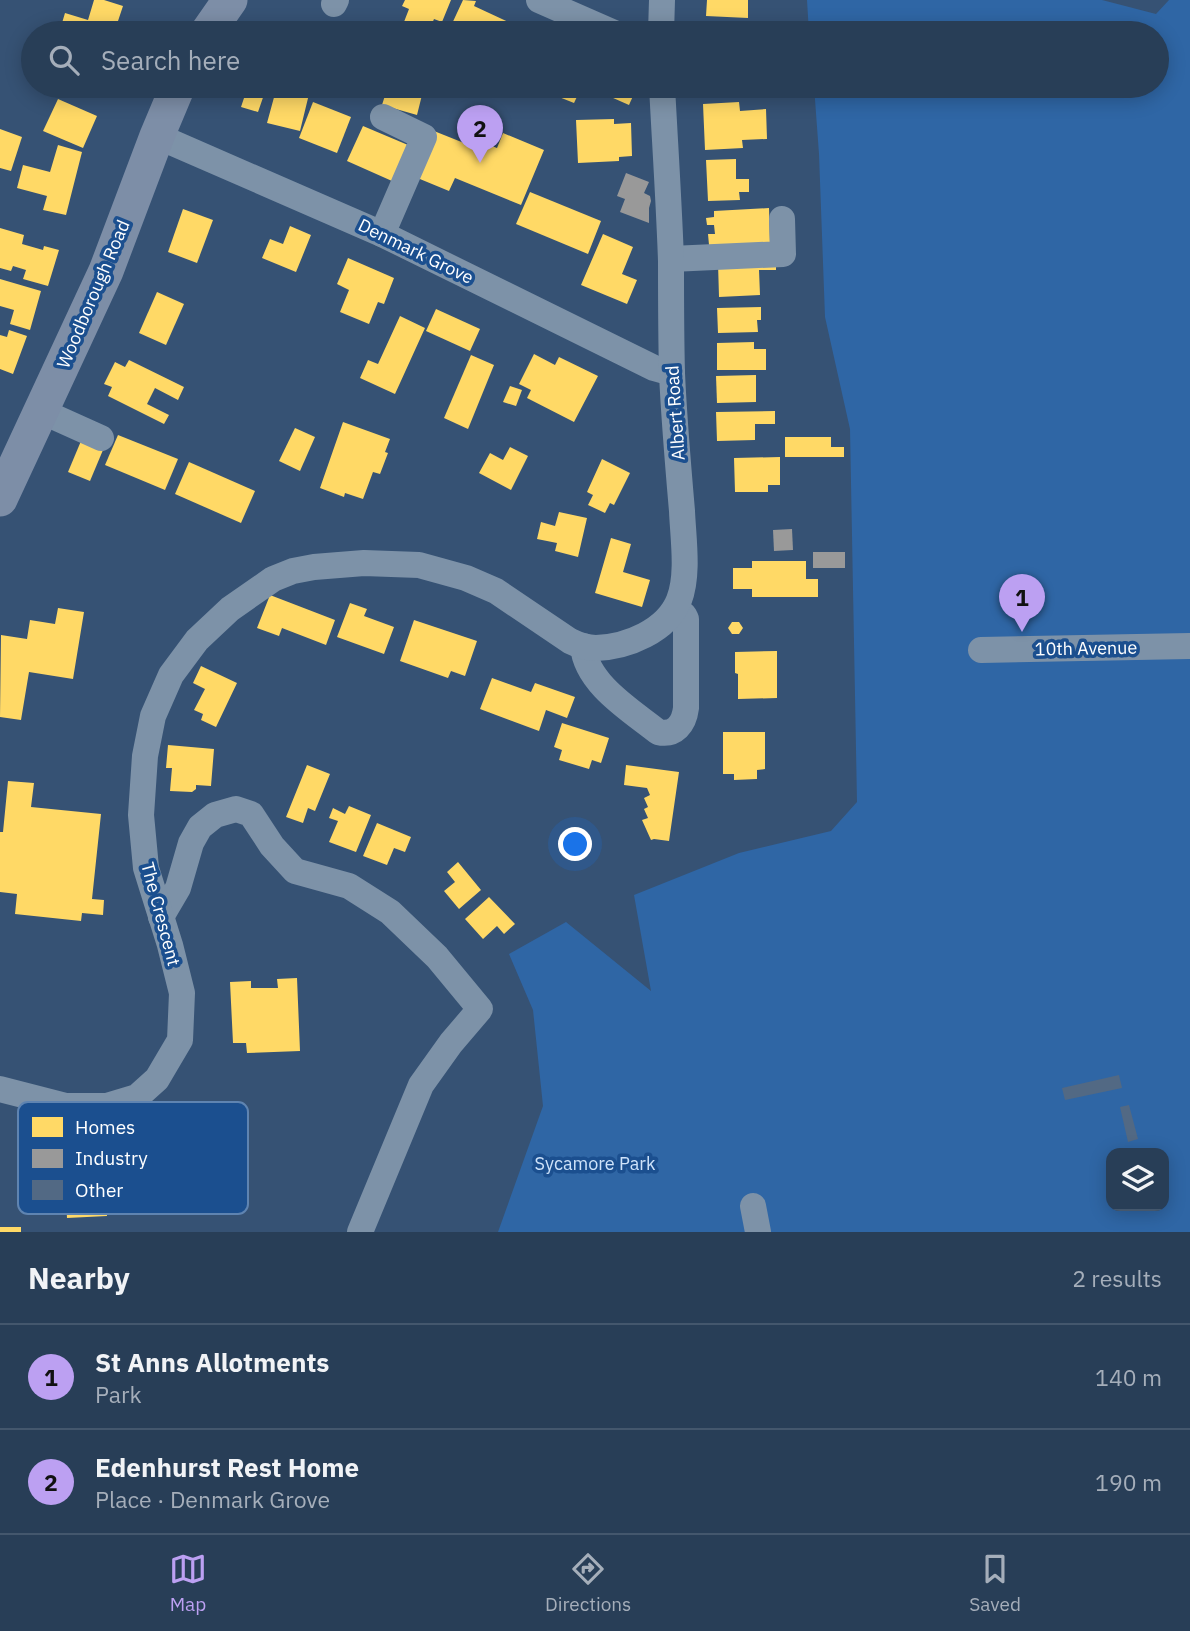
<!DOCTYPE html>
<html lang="en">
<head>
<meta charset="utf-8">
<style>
  body { margin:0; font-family:"IBM Plex Sans",sans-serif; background:#344961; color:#f1f3f6 }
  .controls { position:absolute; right:21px; bottom:21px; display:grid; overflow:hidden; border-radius:14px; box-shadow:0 4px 18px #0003 }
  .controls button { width:63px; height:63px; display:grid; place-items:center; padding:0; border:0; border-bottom:2px solid #44576d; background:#283e57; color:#f1f3f6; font:35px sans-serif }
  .you { position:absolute; left:576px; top:845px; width:24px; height:24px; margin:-18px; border:5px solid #fff; border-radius:50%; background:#1a73e8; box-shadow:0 0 0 10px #1a73e833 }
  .badge { display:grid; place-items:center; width:46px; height:46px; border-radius:50%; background:#bca0f2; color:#111; font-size:23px; font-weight:700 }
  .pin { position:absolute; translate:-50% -58px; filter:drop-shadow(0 2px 4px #0008) }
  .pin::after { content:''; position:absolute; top:37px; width:24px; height:21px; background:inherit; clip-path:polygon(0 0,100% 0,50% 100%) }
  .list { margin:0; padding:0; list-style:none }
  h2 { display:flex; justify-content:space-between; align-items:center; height:91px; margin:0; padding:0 28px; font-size:30px }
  h2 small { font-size:23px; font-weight:400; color:#a5aeba }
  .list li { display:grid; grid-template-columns:46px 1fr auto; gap:21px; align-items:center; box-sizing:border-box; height:105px; padding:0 28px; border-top:2px solid #44576d }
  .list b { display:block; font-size:26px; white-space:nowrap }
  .list p { margin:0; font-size:23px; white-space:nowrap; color:#a5aeba }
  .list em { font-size:23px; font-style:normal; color:#a5aeba }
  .icon { flex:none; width:38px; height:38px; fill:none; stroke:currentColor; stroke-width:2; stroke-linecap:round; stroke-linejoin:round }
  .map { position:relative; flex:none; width:1190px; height:1232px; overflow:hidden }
  .search { position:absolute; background:#283e57; box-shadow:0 4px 18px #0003; left:21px; right:21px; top:21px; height:77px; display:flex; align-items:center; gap:18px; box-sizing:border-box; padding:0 24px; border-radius:38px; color:#a5aeba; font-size:26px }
  .sheet { height:301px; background:#283e57 }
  nav { display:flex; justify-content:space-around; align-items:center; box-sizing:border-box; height:98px; border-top:2px solid #44576d; background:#283e57; font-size:19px; color:#a5aeba }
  nav a { display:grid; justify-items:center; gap:4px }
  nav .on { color:#bca0f2 }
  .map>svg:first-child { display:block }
</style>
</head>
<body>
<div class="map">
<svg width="1190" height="1232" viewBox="0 0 1190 1232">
  <rect width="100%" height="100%" fill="#365274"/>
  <path fill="#2f66a5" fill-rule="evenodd" d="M807 0H1102L1156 14 1169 0H1190V1232H498L543 1106 533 1010 509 954 566 922 651 991 634 895 739 853 831 831 857 802 850 429 825 317 819 154 814 86H1157V33H809ZM1111 1153H1164V1206H1111Z"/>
  <g fill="#ffd966">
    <path d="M94 0H104L123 6 114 33H59L65 13 88 20Z"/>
    <path d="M405 0H451L442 22 434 19 428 33H416L402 27 409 9 402 6Z"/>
    <path d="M463 0 476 1 474 6 517 26 520 21 533 27 530 33H455L457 30 450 28Z"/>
    <path d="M707 0H748V18L706 16Z"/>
    <path d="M74 86H99L98 93Z"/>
    <path d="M237 86H267L258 112 241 107 245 95 235 91Z"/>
    <path d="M296 86 310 90 300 131 267 123 276 90 294 94Z"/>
    <path d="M347 86H371L367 97 346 89Z"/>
    <path d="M388 86 422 95 417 115 382 105Z"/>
    <path d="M558 86H582L574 103 554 95Z"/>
    <path d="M597 86H635L637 87 629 105 595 90Z"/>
    <path d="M703 86H743V94L703 95Z"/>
    <path d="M58 99 97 116 83 148 43 131Z"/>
    <path d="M313 102 351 117 337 153 299 138Z"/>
    <path d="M739 102 740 111 766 109 767 139 742 140 743 148 705 150 703 104Z"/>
    <path d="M614 119V124L631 123 632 156 619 157V161L578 163 576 120Z"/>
    <path d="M363 126 408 145 392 181 347 161Z"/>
    <path d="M0 129 22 137 11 171 0 168Z"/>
    <path d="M434 131 479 149 482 142 497 148 503 133 544 150 521 205 455 178 449 191 415 177Z"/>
    <path d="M58 145 82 152 66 215 43 210 47 196 17 188 23 165 50 172Z"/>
    <path d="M736 159V179H749V192H739L740 200 708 201 706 160Z"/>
    <path d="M530 192 601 221 588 254 516 224Z"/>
    <path d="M769 208 770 243 709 245 708 234H715L714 225H707L706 218 714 217V211Z"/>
    <path d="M183 209 213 220 197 263 168 252Z"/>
    <path d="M290 226 311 235 296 272 262 258 270 239 283 244Z"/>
    <path d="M0 228 24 235 22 244 43 250 44 246 59 250 48 286 23 279 26 270 13 266 11 271 0 268Z"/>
    <path d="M603 234 633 247 622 274 637 280 627 304 581 285Z"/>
    <path d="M348 258 394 278 384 304 378 302 369 324 340 312 349 290 337 284Z"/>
    <path d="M776 261V270H759L760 295 719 297 718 263Z"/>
    <path d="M0 279 41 291 30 330 10 324 14 310 0 306Z"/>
    <path d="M157 292 184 304 166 345 139 333Z"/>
    <path d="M761 307V320H757L758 332 718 333 717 308Z"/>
    <path d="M436 309 480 329 470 351 426 331Z"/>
    <path d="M400 316 425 328 395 394 360 378 368 360 378 364Z"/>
    <path d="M9 330 27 336 13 374 0 369V335L7 337Z"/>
    <path d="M754 342V349H766V370H717V343Z"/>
    <path d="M534 354 555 365 559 357 598 376 574 422 527 398 531 390 519 384Z"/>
    <path d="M471 355 494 365 468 429 444 418Z"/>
    <path d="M129 360 184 387 178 400 155 388 147 404 169 415 164 424 108 396 112 387 104 384 115 362 125 367Z"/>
    <path d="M756 375V402L717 403 716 376Z"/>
    <path d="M510 386 522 390 516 406 503 402Z"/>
    <path d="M775 411V424H755V440L717 441 716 412Z"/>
    <path d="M343 422 390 439 385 452 388 453 380 474 373 472 363 499 345 493 344 497 320 488Z"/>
    <path d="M295 428 315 437 300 471 279 461Z"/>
    <path d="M118 435 178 459 165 490 105 465Z"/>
    <path d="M785 437H831V447H844V457H785Z"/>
    <path d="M81 441 103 450 90 481 68 472Z"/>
    <path d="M510 447 528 456 511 490 479 473 490 453 503 460Z"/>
    <path d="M780 457V485H768V492H735L734 458Z"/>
    <path d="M602 459 630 473 614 505 610 503 605 513 588 505 593 495 587 492Z"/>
    <path d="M189 462 255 491 241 523 175 494Z"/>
    <path d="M559 512 587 518 578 557 555 551 557 543 537 539 541 522 555 526Z"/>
    <path d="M611 538 631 544 623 572 650 580 642 607 595 593Z"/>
    <path d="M752 561H806V579H818V597H752V589H733V568H752Z"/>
    <path d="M270 595 335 620 326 645 282 628 279 636 257 628Z"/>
    <path d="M350 603 367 609 364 616 394 627 384 654 337 637Z"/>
    <path d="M58 608 84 612 73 679 29 672 21 720 0 717 1 635 27 639 30 620 55 624Z"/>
    <path d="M414 620 477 641 465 676 451 671 448 678 400 661Z"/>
    <path d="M732 622H739L743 628 739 634H732L728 628Z"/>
    <path d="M777 651V698L738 699V674L735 673V652Z"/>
    <path d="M201 666 237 683 216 727 201 720 203 714 194 710 205 689 193 683Z"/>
    <path d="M492 678 531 692 535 683 575 697 567 718 546 710 539 731 480 709Z"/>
    <path d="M562 723 609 738 601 763 592 760 589 769 559 760 562 750 554 747Z"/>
    <path d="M723 732H765V769L757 770V779L734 780V774H723Z"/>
    <path d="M168 745 214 749 211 786 196 785V789L192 792 170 791 172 768H166Z"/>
    <path d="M307 765 330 774 315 811 308 808 303 823 286 817Z"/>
    <path d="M626 765 679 772 669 841 654 839 651 840 642 820 648 818 644 809 648 807 644 798 650 795 647 788 624 785Z"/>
    <path d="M8 781 34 783 31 807 101 814 92 899 104 900 103 915 82 913 81 921 15 914 17 894 0 892V832H3Z"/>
    <path d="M349 806 371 815 356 852 329 842 338 821 329 818 333 808 345 814Z"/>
    <path d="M377 823 411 837 405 852 394 848 387 865 363 856Z"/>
    <path d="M458 862 481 890 459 909 444 891 455 882 447 872Z"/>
    <path d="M489 897 515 924 504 934 497 926 483 939 465 919Z"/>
    <path d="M297 978 300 1051 247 1053 246 1043H233L230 982 251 981V988H278L277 979Z"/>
    <path d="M104 1132 107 1216 67 1218 63 1133Z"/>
    <rect x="0" y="1227" width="21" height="5"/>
  </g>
  <g fill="#999">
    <path d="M626 173 649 182 644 193 650 196 651 201 649 208V223L620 212 625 199 617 196Z"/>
    <path d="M792 529 793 550 774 551 773 530Z"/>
    <rect x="813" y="552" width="32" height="16"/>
  </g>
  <g fill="#526984">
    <path d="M1119 1075 1122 1088 1065 1100 1062 1088Z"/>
    <path d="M1129 1105 1138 1139 1128 1142 1120 1107Z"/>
  </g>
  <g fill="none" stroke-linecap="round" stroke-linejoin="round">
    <g stroke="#7d92a8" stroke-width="26">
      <path d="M539 0 614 33"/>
      <path d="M334 4 336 0"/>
      <path d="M661 33 662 0"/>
      <path d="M157 136 382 234 654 368 672 373"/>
      <path d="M382 234 424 137 383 117"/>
      <path d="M671 259 783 254 782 219"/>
      <path d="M41 411 101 438"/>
      <path d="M583 646C586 684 632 711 658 732 675 736 684 724 686 708V619L684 615 675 609"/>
      <path d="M981 650 1190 646"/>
      <path d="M161 917 178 888 191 843 200 827 215 815 236 809 251 814 272 846 295 871 349 886 390 912 437 957 480 1009 451 1043 421 1085 360 1232"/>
      <path d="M0 1089 66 1106H107L137 1097 157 1079 180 1040 182 993 170 945 146 868 141 815 145 756 153 716 171 675 197 640 230 609 273 579 293 571 314 567 364 563 419 565 466 578 496 591 570 641C578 645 586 648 596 648 627 647 667 631 679 600 689 575 683 537 682 511 678 465 674 419 672 373 671 335 671 298 671 261 669 203 665 144 662 86"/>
      <path d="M753 1206 758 1232"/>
    </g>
    <g stroke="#7d8ea7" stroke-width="35">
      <path d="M207 33 230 0"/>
      <path d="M0 499 106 271 157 136 178 86"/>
    </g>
  </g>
  <g text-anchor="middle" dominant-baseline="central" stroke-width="7" stroke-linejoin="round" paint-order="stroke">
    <g font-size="18" fill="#fff" stroke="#1b4f8f">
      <text transform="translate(416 251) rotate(26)">Denmark Grove</text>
      <text transform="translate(93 294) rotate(-67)">Woodborough Road</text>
      <text transform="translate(675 413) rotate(-94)">Albert Road</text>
      <text transform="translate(1086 648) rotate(-1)">10th Avenue</text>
      <text transform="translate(161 914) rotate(75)">The Crescent</text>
    </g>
    <g font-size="18" fill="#cfe3fa" stroke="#1b4f8f">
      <text x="595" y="1163">Sycamore Park</text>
    </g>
  </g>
  <rect x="18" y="1102" width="230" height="112" rx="10" fill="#1b4f8f" stroke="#5f84b1" stroke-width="2"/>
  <rect x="32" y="1117" width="31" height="20" fill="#ffd966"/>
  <rect x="32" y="1149" width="31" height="19" fill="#999"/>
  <rect x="32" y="1180" width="31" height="20" fill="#526984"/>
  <g font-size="19" fill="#fff">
    <text x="75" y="1134">Homes</text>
    <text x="75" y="1165">Industry</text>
    <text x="75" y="1197">Other</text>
  </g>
</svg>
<div class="controls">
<button><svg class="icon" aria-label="layers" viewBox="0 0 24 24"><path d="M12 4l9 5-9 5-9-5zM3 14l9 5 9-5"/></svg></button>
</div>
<div class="you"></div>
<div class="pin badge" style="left:1022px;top:632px">1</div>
<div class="pin badge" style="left:480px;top:163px">2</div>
<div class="search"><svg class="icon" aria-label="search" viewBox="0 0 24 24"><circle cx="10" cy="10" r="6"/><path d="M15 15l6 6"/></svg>Search here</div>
</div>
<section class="sheet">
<h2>Nearby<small>2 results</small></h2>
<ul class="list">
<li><span class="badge">1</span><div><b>St Anns Allotments</b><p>Park</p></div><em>140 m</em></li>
<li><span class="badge">2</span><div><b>Edenhurst Rest Home</b><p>Place · Denmark Grove</p></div><em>190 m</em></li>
</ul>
</section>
<nav>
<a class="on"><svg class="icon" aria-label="map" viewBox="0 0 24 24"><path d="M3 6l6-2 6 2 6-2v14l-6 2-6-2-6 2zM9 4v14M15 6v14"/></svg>Map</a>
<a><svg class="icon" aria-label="directions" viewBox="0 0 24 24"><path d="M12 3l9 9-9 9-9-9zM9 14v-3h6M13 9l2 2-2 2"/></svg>Directions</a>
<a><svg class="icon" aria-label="saved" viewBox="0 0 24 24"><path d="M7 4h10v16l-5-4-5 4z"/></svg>Saved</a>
</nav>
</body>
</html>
